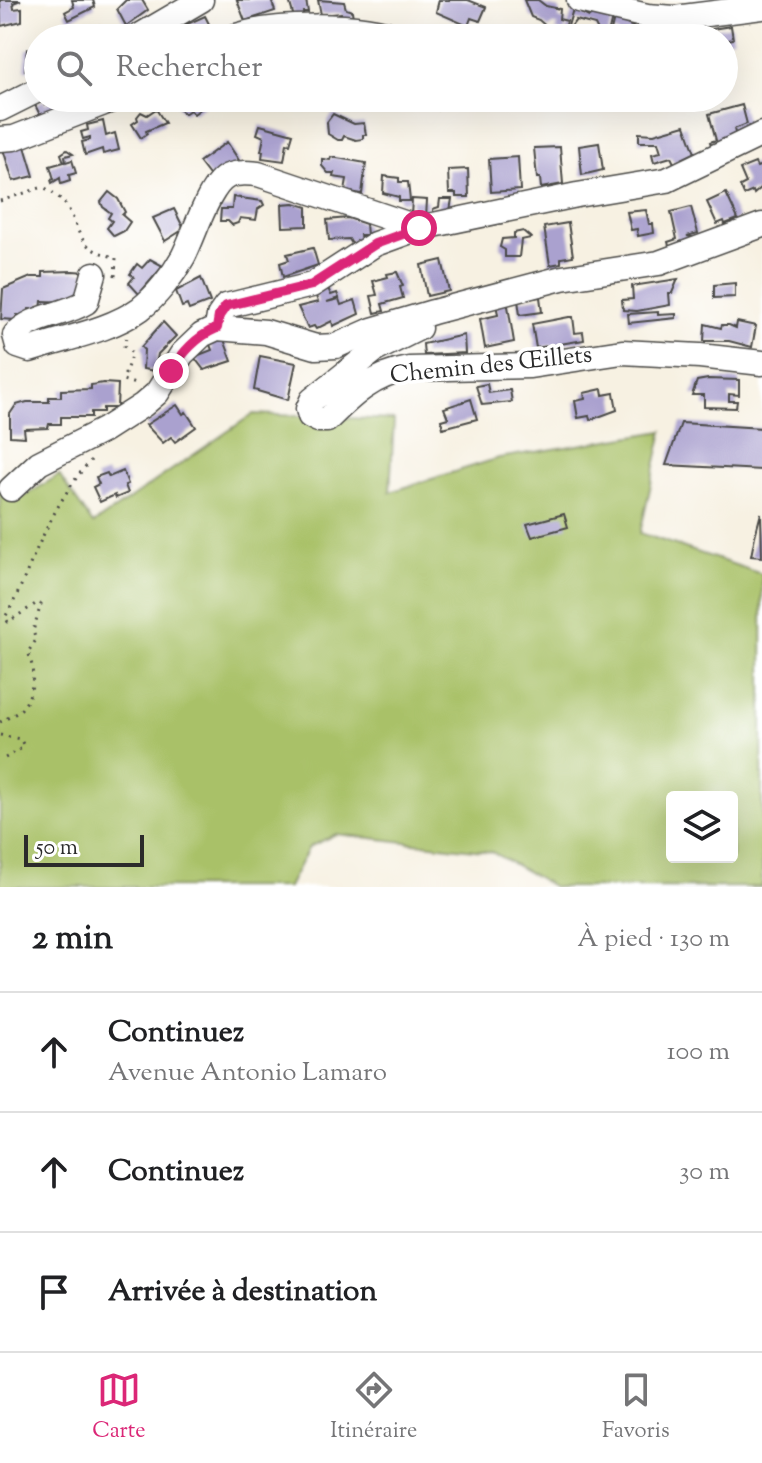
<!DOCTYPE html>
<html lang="fr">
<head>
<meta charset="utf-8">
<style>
  body { margin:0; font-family:"Sorts Mill Goudy",serif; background:#f6f6f6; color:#202124 }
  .controls { position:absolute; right:24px; bottom:24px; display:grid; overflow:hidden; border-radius:8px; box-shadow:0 8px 32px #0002 }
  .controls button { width:72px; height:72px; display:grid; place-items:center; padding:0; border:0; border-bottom:2px solid #e0e0e0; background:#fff; color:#202124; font:40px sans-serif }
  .scale { position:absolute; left:24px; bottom:20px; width:120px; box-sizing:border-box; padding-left:8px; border:4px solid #2b2b2b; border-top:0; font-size:22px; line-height:28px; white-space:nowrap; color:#2b2b2b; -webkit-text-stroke:6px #fff; paint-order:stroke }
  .stop { position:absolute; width:24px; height:24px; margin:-18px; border:6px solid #db2777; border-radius:50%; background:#fff }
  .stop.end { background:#db2777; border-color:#fff; box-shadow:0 2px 8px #0008 }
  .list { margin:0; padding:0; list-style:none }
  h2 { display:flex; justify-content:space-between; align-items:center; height:104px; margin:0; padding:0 32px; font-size:34px }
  h2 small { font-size:26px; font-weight:400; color:#757577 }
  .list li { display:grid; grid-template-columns:52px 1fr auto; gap:24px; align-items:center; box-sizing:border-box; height:120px; padding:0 32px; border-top:2px solid #e0e0e0 }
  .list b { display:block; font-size:30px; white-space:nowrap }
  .list p { margin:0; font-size:26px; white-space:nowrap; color:#757577 }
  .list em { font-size:26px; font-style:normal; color:#757577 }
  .icon { flex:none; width:44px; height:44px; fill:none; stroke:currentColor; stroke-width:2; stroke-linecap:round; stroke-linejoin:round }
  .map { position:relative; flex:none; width:762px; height:887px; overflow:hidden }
  .search { position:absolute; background:#fff; box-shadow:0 8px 32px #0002; left:24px; right:24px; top:24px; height:88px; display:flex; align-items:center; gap:20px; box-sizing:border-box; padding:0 28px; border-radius:44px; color:#757577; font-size:30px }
  .sheet { height:464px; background:#fff }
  nav { display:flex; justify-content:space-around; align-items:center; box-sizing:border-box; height:112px; border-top:2px solid #e0e0e0; background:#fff; font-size:22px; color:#757577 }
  nav a { display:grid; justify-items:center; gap:4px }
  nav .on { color:#db2777 }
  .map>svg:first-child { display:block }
</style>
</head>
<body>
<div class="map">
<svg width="762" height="887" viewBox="0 0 762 887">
  <rect width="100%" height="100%" fill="#fff"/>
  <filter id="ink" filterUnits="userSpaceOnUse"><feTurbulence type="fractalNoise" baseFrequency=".0125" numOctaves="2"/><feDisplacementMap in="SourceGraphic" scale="16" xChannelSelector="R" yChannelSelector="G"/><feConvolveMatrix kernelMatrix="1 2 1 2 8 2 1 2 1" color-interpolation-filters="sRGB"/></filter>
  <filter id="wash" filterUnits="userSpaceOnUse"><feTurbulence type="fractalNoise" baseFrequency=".006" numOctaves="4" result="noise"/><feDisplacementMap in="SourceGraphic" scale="32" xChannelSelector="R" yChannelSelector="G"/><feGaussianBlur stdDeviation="1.8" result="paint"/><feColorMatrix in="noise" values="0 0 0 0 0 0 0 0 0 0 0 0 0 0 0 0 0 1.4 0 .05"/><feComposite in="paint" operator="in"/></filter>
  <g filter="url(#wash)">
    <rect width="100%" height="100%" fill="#f7f1e2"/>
    <path fill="#a9c167" stroke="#6a7649" stroke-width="2" fill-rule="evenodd" d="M253 414 394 420 390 492 499 458 663 431 640 533 762 574V887H554L492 852 336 834 309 847 288 887H0V487L18 500 59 475 93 524ZM672 797H732V857H672Z"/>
    <g id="blocks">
      <g fill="#aaa1cf">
        <path d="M0 0H21L13 3 14 9 22 8V21L1 26Z"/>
        <path d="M72 0H93L95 7 69 20 65 12 74 7Z"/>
        <path d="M126 0H142L148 10 126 26 117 9Z"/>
        <path d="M237 0H271L275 11 245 21Z"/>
        <path d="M289 0H306L308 12H303L304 21H295Z"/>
        <path d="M318 0 344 2 346 9 352 11 354 24 342 23 341 13 321 15Z"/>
        <path d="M439 0H468L486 7 480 21 471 18 468 26 436 12Z"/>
        <path d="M524 0H538L546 6 560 9 559 19 567 21 564 33 556 30 557 25H552L549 29 539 20 531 17Z"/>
        <path d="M573 9 589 17 595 13 612 18 607 38H596L599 33 595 25 576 20 570 28 577 36 566 33Z"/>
        <path d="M205 16 216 38H176L172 31Z"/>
        <path d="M614 18 633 27 632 35 640 38H617L618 32 611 31Z"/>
        <path d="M99 25 106 38H76Z"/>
        <path d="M731 26 733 39 724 41V38H706L713 35 712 29Z"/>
        <path d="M27 49H38V71L25 70Z"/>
        <path d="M57 98H74L76 103 42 119 35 105 44 100 45 104Z"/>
        <path d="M183 98H203L200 101 204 106 194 114 190 110 184 114 177 106 185 100Z"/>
        <path d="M406 98H438V110L405 104Z"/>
        <path d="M742 105 747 124 734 129 737 140 713 151 710 142 716 140 709 114Z"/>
        <path d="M156 109 165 123 146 131 147 134 141 138 132 124 138 120 137 117 141 112 147 115Z"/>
        <path d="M333 114 354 124 364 123 366 135H363V139L356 140 344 136 342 140H338L328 134 327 122Z"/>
        <path d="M103 121 106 136 115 133 119 150 103 154 102 149 85 155 82 142 90 140V137L83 139 81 132 88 130 87 125Z"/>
        <path d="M260 125 293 134 290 144 287 143 284 161 262 158 263 151H261L264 137 257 134Z"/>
        <path d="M685 125 696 156 674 163 671 157 654 162 652 154 661 152 658 142H639V133L654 134Z"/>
        <path d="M227 142 240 162 212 179 199 162Z"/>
        <path d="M24 143 34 176 13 181 3 149Z"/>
        <path d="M599 143 603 170 582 175 579 146Z"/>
        <path d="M560 147 563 184 541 188 540 178H537L534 148Z"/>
        <path d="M67 150 73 154 65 156 66 162 72 160 76 173 69 175 70 181 61 184 60 178 52 183 51 180 54 179 50 166 64 162 61 154Z"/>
        <path d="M331 157 366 163 362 194 345 191 347 179 333 177 334 173H328L322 166V159L330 160Z"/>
        <path d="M518 157 520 190 491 192 489 159Z"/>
        <path d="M755 163 757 167 762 165V187L754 194 753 191 744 195 740 186 746 183 740 169Z"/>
        <path d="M468 169 469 197H456V193H449L448 170Z"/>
        <path d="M384 176 399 178V182H408L410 201H399V197L383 193Z"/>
        <path d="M109 192 118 199 125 212 122 215 130 222 124 231 114 236 107 228 112 221 108 218 111 213 103 207 101 202Z"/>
        <path d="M726 193 738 219 725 224 724 221 717 224 707 202Z"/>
        <path d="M233 197 262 201 264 205 258 209 256 220 240 218 238 223 232 225 228 221H220L221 209H232Z"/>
        <path d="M412 199 427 200 426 218 411 216Z"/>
        <path d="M440 199H452L450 211 433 215V209L439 207Z"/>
        <path d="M294 203 307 207V226L283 227 282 204Z"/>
        <path d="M691 207 698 233 687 236 692 237 693 245 671 254 668 242 677 239 671 212Z"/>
        <path d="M174 209 184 229 165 241 153 218Z"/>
        <path d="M646 210 649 224H653L654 233 638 236 637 229 631 230 627 212Z"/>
        <path d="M348 218 366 224 367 235H360L361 241 352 244 349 239 329 240 327 220Z"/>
        <path d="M568 223 573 256 561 258V263L550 265 544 227Z"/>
        <path d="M523 231 531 238 521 240 519 257H505V250L500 247 502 239 514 238V233Z"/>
        <path d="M313 248 318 265 283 277 280 263 289 260 287 254Z"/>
        <path d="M150 259 163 266 139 294 129 283 134 277 130 274 137 264 142 268Z"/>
        <path d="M442 260 449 291 427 296 421 265Z"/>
        <path d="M73 271 85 272 84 298 72 302 42 301 41 310 29 309V315H17L16 320 1 319 3 289 31 277H43V272Z"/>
        <path d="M397 272 403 286 400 287 403 298 382 304 384 311 375 313 371 296 377 295 373 281 388 277 387 274Z"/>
        <path d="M201 278 210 302 189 310 187 305 182 307 176 291Z"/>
        <path d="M678 279 672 293H669L670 305 637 311 623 310 622 300 633 299 632 286Z"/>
        <path d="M735 283V297L714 298V285Z"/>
        <path d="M327 286 331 295 337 293 339 298 327 302 339 299 341 305 355 300 359 314 333 326 332 321 316 329 314 326 308 328 298 307 318 302 314 291Z"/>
        <path d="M540 297 542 312 520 315 518 300Z"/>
        <path d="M507 300 514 342 485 348 480 319 498 315 496 303Z"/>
        <path d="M658 312V315L676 314V318L629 323 628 314Z"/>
        <path d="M569 317H573L575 333 583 332 584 340 536 348 532 324Z"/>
        <path d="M163 322 176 336 158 354 155 371 143 369 144 350 141 347Z"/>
        <path d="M737 322 756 326 752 347 729 341H704L705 324 721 328 722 325H729L736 328Z"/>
        <path d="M464 335 465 353 424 355 423 344Z"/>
        <path d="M223 337 232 361 204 370 194 357 212 350 209 342Z"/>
        <path d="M260 356 296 363 288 400 254 390Z"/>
        <path d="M708 379 739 380V395L729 394V401H737L736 408 704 407V395H692L697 381Z"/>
        <path d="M103 383 118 384 117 408H103V412H91V417H61V424H49L48 428 24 429 25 437 10 436V414L16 405 27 402H49V397H61V390L91 389V385Z"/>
        <path d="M487 384 489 393 510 390 512 402 482 405 476 386Z"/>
        <path d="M602 389 603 395 614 393 617 410 590 420 589 416 578 418 575 401 585 399 584 393Z"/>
        <path d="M471 399 477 419 443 428 441 420 448 418 444 408Z"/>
        <path d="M177 405 183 414 186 412 196 427 175 442 171 437 163 443 146 425Z"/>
        <path d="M681 423 762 428V470L666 465Z"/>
        <path d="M123 471 128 484 125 485 128 493 116 498 115 495 100 502 93 487 99 484 96 477 107 473 109 477Z"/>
        <path d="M761 513 762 557 751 556 755 536Z"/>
        <path d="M564 514 568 527 532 537 527 524Z"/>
      </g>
    </g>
  </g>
  <g filter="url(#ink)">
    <use href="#blocks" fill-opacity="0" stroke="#4a4946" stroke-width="2"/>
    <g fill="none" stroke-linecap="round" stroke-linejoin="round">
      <g stroke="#4a4946" stroke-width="27">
        <g id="minor">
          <path d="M579 0 647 16 675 18 762 7"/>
          <path d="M136 38 201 0"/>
          <path d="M231 38C268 23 363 22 399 38"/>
          <path d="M0 109 38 90"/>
          <path d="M0 139 14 138 117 98"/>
          <path d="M94 274 86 302C65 315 31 316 15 335L18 346 30 350C65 338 109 331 140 309 157 296 173 275 183 257 194 237 208 185 228 176 237 172 248 173 258 174L419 228"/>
          <path d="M217 328 219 316 226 306 312 285 375 244 419 228 577 195 667 180 762 134"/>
          <path d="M419 328 375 350 312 400 308 409 310 416 318 420H327C352 395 373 375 409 369L530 366 622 352 700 356 762 363"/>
          <path d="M11 489 39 463 104 430 143 405 157 393 182 354 202 335 217 328 266 332 316 347 336 346 372 330 433 312 562 278 659 263 762 225"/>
        </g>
      </g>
      <g stroke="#4a4946" stroke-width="3" stroke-dasharray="2 6" stroke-linecap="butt">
        <path d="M0 201 43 187C81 206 69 231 91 248 98 253 108 255 116 258L115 277"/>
        <path d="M126 338 124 346 132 353 123 380 135 384"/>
        <path d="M0 722C7 718 17 714 22 708 35 693 35 668 28 652L36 640 33 631 41 604 37 603 8 622 5 617C20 593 28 567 40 542 53 514 70 483 91 460"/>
        <path d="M0 735 20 739 23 744 22 748 0 761"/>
      </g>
      <use href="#minor" stroke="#fff" stroke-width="24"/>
    </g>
  </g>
  <g fill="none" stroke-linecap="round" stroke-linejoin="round" filter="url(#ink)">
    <path stroke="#db2777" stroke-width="10" d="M171 371C183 352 196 337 217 328L219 316 226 306 312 285 375 244 419 228"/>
  </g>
  <g text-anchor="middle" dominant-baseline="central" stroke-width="7" stroke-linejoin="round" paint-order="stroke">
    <g font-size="24" fill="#2b2b2b" stroke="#fff">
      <text transform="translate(491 366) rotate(-6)">Chemin des Œillets</text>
    </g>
  </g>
</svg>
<div class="controls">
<button><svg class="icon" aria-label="layers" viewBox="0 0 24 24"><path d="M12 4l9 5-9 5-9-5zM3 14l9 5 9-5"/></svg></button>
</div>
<div class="scale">50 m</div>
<div class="stop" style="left:419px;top:228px"></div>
<div class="stop end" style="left:171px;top:371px"></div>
<div class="search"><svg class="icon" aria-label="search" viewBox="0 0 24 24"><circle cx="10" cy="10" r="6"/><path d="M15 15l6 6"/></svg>Rechercher</div>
</div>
<section class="sheet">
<h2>2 min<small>À pied · 130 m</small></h2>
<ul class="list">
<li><svg class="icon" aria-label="ahead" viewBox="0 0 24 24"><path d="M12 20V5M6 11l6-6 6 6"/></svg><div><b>Continuez</b><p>Avenue Antonio Lamaro</p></div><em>100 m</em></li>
<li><svg class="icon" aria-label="ahead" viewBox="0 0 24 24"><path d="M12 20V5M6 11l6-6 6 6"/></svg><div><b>Continuez</b></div><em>30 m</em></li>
<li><svg class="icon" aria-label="arrive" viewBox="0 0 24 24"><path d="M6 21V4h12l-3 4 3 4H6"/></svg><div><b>Arrivée à destination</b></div></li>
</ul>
</section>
<nav>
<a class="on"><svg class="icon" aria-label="map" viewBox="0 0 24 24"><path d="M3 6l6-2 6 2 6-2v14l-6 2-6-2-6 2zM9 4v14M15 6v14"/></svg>Carte</a>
<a><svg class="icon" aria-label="directions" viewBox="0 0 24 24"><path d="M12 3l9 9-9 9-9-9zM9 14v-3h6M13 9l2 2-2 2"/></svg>Itinéraire</a>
<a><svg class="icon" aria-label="saved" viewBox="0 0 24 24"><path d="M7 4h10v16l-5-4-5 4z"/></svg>Favoris</a>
</nav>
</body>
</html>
